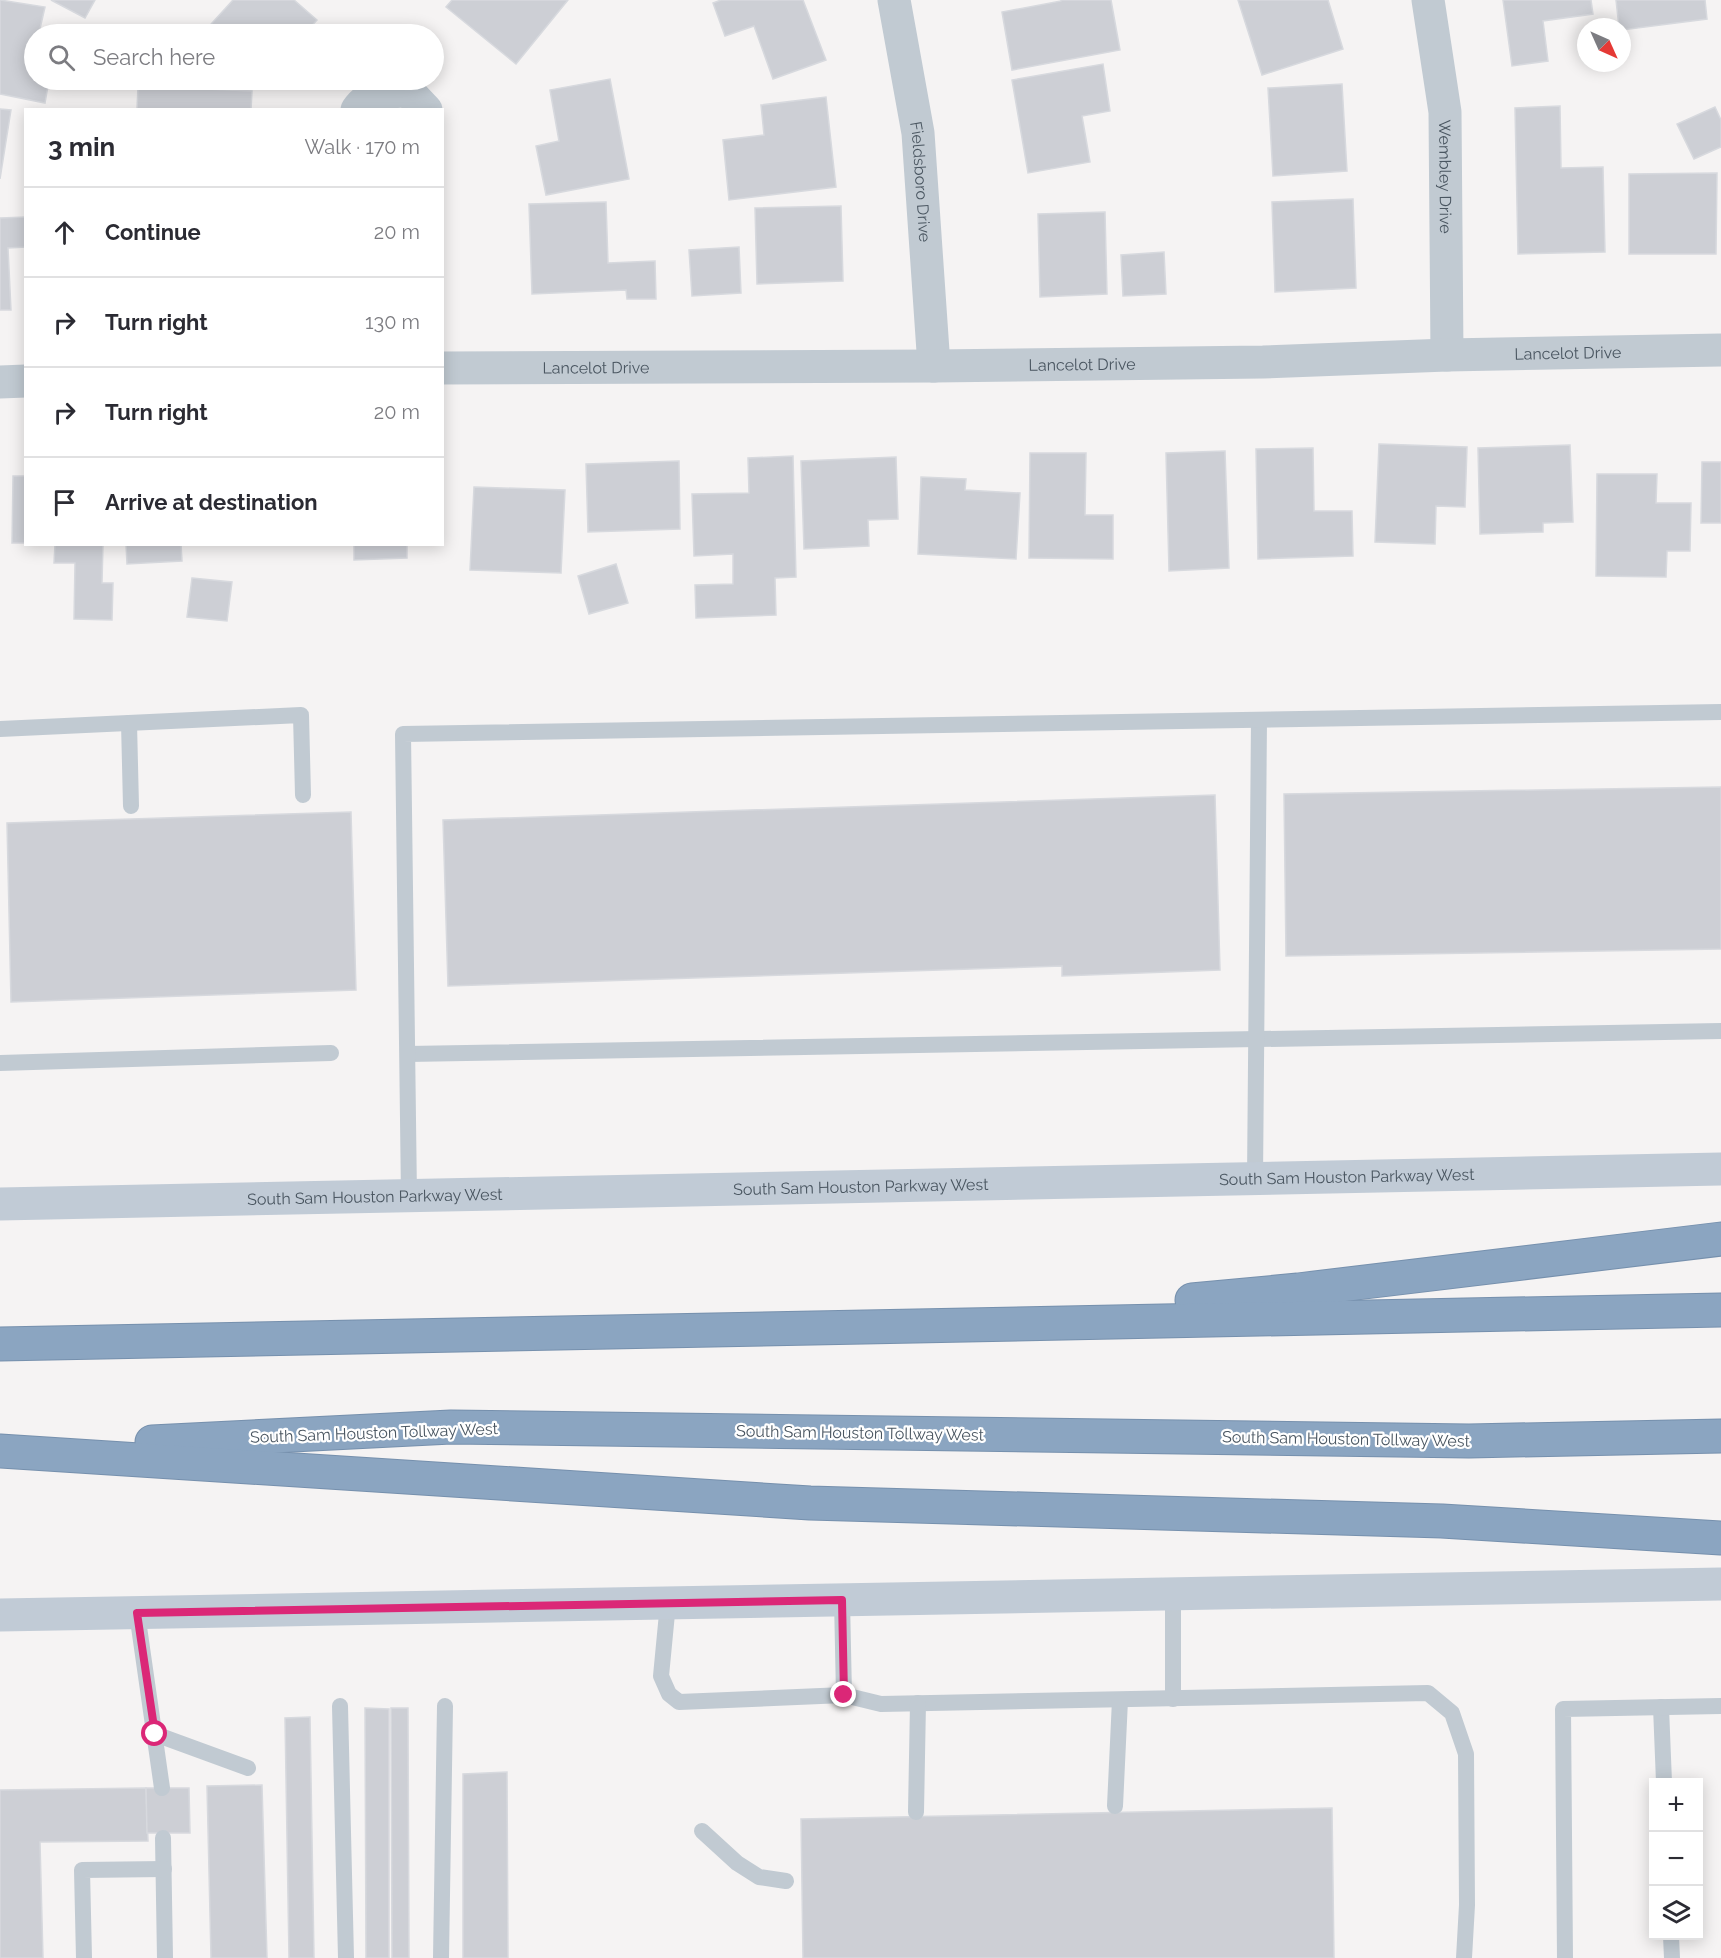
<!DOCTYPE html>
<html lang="en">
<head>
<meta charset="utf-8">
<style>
  body { margin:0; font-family:Raleway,sans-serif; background:#f2f2f3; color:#2b2b33 }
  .controls { position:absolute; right:18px; bottom:18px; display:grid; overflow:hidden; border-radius:0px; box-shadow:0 3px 15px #0003 }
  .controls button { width:54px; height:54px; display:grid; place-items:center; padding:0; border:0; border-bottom:2px solid #e1e1e2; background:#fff; color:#2b2b33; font:30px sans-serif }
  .compass { position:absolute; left:1577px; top:18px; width:54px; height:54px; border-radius:50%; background:#fff; box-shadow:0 3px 15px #0003; rotate:135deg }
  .stop { position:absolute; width:18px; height:18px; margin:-14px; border:4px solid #db2777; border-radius:50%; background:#fff }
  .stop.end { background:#db2777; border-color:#fff; box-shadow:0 2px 6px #0008 }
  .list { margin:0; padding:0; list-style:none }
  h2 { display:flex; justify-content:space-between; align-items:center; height:78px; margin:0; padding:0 24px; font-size:26px }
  h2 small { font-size:20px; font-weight:400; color:#7c7c81 }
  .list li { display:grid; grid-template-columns:39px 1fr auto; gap:18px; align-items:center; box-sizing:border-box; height:90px; padding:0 24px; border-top:2px solid #e1e1e2 }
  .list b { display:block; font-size:22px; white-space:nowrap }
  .list em { font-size:20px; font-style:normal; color:#7c7c81 }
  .icon { flex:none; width:33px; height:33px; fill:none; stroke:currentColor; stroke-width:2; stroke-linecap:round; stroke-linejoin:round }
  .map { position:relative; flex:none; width:1721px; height:1958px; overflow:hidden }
  .search { position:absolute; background:#fff; box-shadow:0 3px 15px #0003; left:24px; top:24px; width:420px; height:66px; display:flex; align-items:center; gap:15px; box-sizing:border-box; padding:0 21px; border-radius:33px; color:#7c7c81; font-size:22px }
  .panel { position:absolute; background:#fff; box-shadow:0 3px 15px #0003; left:24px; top:108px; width:420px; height:438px; border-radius:0px }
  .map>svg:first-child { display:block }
</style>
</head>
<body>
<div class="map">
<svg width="1721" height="1958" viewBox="0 0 1721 1958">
  <rect width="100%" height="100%" fill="#f5f3f3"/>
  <g fill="#cdcfd5" stroke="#d7d9de" stroke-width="1.5">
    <path d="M0 0 45 7 39 33 47 34H34V80H49L45 103 0 94Z"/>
    <path d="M51 0H95L85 18Z"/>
    <path d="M233 0H294L317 20 304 34H202Z"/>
    <path d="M452 0H568L516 64 446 7Z"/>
    <path d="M721 0H803L826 60 773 79 754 26 725 36 713 3Z"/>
    <path d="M1061 0H1111L1120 50 1012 70 1002 12 1061 1Z"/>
    <path d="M1238 0H1328L1343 49 1262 75Z"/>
    <path d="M1503 0H1591L1593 14 1543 21 1548 61 1512 66Z"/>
    <path d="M1616 0H1705L1707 19 1622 30V27H1619Z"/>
    <path d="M1103 64 1110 111 1082 116 1090 162 1028 173 1012 80Z"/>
    <path d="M610 79 629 179 546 195 536 146 559 141 550 90Z"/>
    <path d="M1342 84 1347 171 1273 176 1268 88Z"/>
    <path d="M138 86 252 91 251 110H137Z"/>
    <path d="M826 97 836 187 729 200 723 140 764 135 761 105Z"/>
    <path d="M1560 106 1561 168 1603 167 1605 252 1518 254 1515 108Z"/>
    <path d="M1715 107 1721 120V147L1694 159 1677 124Z"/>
    <path d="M0 109 11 110 0 179Z"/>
    <path d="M1717 173 1716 254H1629V174Z"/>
    <path d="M1353 199 1356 288 1275 292 1272 202Z"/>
    <path d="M606 202 608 263 655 261 656 299H627L626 290 532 294 529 204Z"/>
    <path d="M841 206 843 281 757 284 755 208Z"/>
    <path d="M1105 212 1107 294 1040 297 1038 214Z"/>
    <path d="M26 217V247L8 248 11 310H0V218Z"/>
    <path d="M739 247 741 293 692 296 689 250Z"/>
    <path d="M1164 252 1166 294 1123 296 1121 255Z"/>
    <path d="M1379 444 1467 447 1465 507 1436 506 1435 544 1375 542Z"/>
    <path d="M1570 445 1573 522 1543 523V532L1480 534 1478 448Z"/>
    <path d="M1313 448 1314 511H1352L1353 556 1258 559 1256 449Z"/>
    <path d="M1225 451 1229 568 1169 571 1166 453Z"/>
    <path d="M1030 453H1086L1085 515H1113V559L1029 558Z"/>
    <path d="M793 456 796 577 775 578 776 615 696 618 695 585 733 584V554L694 556 692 494 749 493 748 458Z"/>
    <path d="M896 457 898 519 868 520 869 546 804 549 801 461Z"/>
    <path d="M679 461 680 529 588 532 586 464Z"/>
    <path d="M1702 462H1721V523H1701Z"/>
    <path d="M1597 474H1657L1656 503H1691L1690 551H1667L1666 577 1596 576Z"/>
    <path d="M13 476H26V543H12Z"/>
    <path d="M921 477 966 479 965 490 1020 493 1016 559 918 554Z"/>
    <path d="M474 487 565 490 561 573 470 570Z"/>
    <path d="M55 544H103L102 583H113L112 620 74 619 75 563H54Z"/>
    <path d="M126 544H181L182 561 127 564Z"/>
    <path d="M354 544H407V558L354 560Z"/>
    <path d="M616 564 628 603 589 614 578 576Z"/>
    <path d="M192 578 232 582 227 621 187 617Z"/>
    <path d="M1721 787V949L1286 956 1284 794Z"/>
    <path d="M1215 795 1220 970 1062 976V966L448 986 443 820Z"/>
    <path d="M351 812 356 990 11 1002 7 823Z"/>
    <path d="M365 1708 389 1709V1958H366Z"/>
    <path d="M391 1708H408L409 1958H392Z"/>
    <path d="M310 1717 314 1958H289L285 1718Z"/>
    <path d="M507 1772 508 1958H463V1774Z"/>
    <path d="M262 1785 267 1958H211L207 1786Z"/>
    <path d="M146 1788 148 1841 40 1842 43 1958H0V1790Z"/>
    <path d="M146 1788H189L190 1833H147Z"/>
    <path d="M1332 1808 1334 1958H803L801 1819Z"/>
  </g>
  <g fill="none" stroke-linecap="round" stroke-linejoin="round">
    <g stroke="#7690ad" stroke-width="35">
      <g id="highway">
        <path d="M1192 1300 1298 1290 1721 1239"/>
        <path d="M0 1344 1721 1310"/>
        <path d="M152 1442 451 1427 1469 1441 1721 1436"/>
        <path d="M0 1451 810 1503 1442 1521 1721 1538"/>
      </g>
    </g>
    <g stroke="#c1cad2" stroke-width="16">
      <path d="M129 723 131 806"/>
      <path d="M0 729 301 715 303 795"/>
      <path d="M408 1054 1721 1031"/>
      <path d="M0 1063 331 1053"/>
      <path d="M1255 1179 1259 720"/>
      <path d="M409 1196 403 734 1721 712"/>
      <path d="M1173 1594V1699"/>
      <path d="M842 1600 844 1695 881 1704 1428 1693 1452 1713 1466 1754 1467 1905 1464 1958"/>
      <path d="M668 1603 661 1676 669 1694 679 1702 844 1695"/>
      <path d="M137 1613 162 1788"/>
      <path d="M340 1706 346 1958"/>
      <path d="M1661 1707 1664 1782"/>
      <path d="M155 1734 248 1768"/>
      <path d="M1115 1806 1120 1700"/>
      <path d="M916 1812 918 1703"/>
      <path d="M702 1831 737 1863 759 1877 786 1881"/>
      <path d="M163 1838 165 1958"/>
      <path d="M1671 1936 1672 1958"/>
      <path d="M84 1958 82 1870 164 1869"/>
      <path d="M441 1958 445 1706"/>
      <path d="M1565 1958 1563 1709 1721 1706"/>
    </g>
    <g stroke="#c1cad2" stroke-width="33">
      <path id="s1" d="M894 0 918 133 934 366"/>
      <path id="s2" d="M1428 0 1445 112 1447 355"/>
      <path d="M357 110C368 93 390 91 408 91L426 110"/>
      <path id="s3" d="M442 368 934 366 1263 362 1447 355 1721 350"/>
      <path d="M0 382 26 381"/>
    </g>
    <g stroke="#c1cbd6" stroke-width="33">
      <path id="s4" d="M0 1204 1721 1169"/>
      <path d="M0 1615 1721 1584"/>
    </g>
    <use href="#highway" stroke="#8ba5c1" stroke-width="33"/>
  </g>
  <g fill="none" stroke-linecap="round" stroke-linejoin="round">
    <path stroke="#db2777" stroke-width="8" d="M155 1734 137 1613 842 1600 844 1695"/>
  </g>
  <g text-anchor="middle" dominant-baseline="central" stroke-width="4.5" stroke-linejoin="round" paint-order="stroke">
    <g font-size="16" fill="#4a5661" stroke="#fff">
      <text stroke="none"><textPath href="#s2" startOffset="178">Wembley Drive</textPath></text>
      <text stroke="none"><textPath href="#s1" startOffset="184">Fieldsboro Drive</textPath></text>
      <text stroke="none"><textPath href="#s3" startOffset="1126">Lancelot Drive</textPath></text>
      <text stroke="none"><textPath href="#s3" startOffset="640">Lancelot Drive</textPath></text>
      <text stroke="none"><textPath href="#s3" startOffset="154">Lancelot Drive</textPath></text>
      <text stroke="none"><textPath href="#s4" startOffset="1347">South Sam Houston Parkway West</textPath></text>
      <text stroke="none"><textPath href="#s4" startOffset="861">South Sam Houston Parkway West</textPath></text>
      <text stroke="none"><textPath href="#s4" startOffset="375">South Sam Houston Parkway West</textPath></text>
      <text transform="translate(374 1433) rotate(-2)">South Sam Houston Tollway West</text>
      <text transform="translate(860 1433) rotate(1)">South Sam Houston Tollway West</text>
      <text transform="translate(1346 1439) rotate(1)">South Sam Houston Tollway West</text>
    </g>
  </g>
</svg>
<div class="controls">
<button>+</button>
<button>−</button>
<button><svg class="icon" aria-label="layers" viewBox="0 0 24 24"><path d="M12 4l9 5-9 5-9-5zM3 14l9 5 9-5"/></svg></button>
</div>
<svg class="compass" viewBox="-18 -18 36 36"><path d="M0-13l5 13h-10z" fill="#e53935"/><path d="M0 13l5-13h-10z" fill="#7c7c81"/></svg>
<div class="stop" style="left:155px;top:1734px"></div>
<div class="stop end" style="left:844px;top:1695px"></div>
<div class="search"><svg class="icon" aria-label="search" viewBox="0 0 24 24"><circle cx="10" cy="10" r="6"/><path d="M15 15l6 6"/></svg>Search here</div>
<section class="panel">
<h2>3 min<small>Walk · 170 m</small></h2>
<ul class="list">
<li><svg class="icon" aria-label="ahead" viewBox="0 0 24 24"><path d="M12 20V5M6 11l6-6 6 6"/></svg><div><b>Continue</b></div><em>20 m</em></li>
<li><svg class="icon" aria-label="right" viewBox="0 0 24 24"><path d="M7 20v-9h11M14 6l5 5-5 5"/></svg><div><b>Turn right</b></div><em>130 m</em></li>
<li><svg class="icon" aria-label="right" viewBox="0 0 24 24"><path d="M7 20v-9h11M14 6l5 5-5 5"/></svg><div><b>Turn right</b></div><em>20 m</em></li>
<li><svg class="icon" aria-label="arrive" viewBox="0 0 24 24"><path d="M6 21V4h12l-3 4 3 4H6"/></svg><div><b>Arrive at destination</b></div></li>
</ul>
</section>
</div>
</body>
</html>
